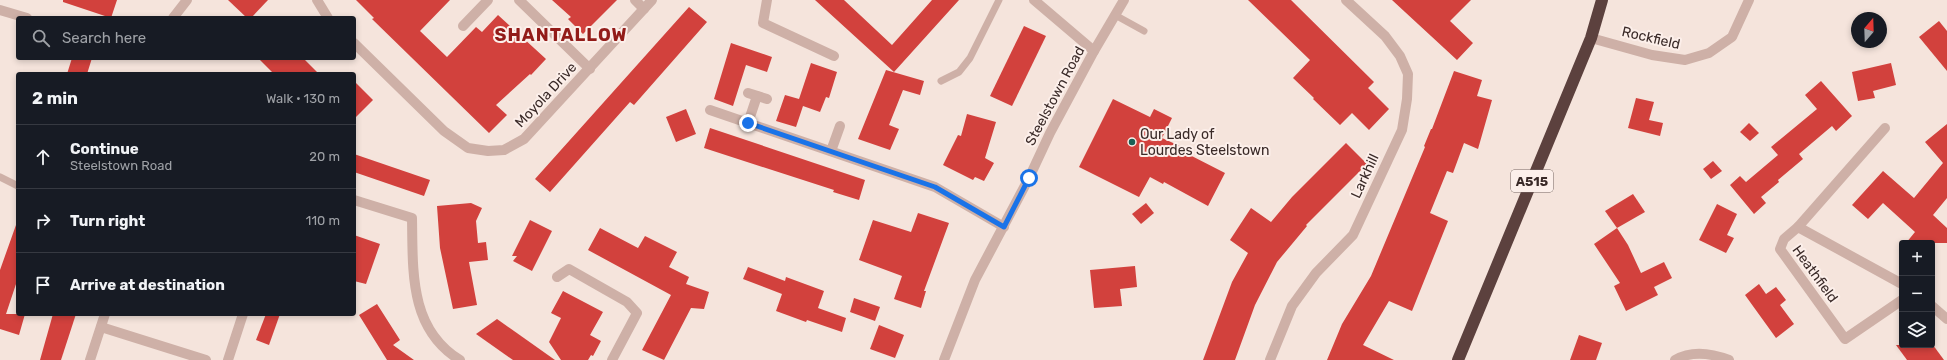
<!DOCTYPE html>
<html lang="en">
<head>
<meta charset="utf-8">
<style>
  body { margin:0; font-family:Rubik,sans-serif; background:#242831; color:#f1f3f6 }
  .controls { position:absolute; right:12px; bottom:12px; display:grid; overflow:hidden; border-radius:4px; box-shadow:0 2px 6px #0003 }
  .controls button { width:36px; height:36px; display:grid; place-items:center; padding:0; border:0; border-bottom:1px solid #363941; background:#171b24; color:#f1f3f6; font:20px sans-serif }
  .compass { position:absolute; left:1851px; top:12px; width:36px; height:36px; border-radius:50%; background:#171b24; box-shadow:0 2px 6px #0003; rotate:19deg }
  .stop { position:absolute; width:12px; height:12px; margin:-9px; border:3px solid #1a73e8; border-radius:50%; background:#fff }
  .stop.end { background:#1a73e8; border-color:#fff; box-shadow:0 1px 4px #0008 }
  .list { margin:0; padding:0; list-style:none }
  h2 { display:flex; justify-content:space-between; align-items:center; height:52px; margin:0; padding:0 16px; font-size:17px }
  h2 small { font-size:13px; font-weight:400; color:#9ea1a6 }
  .list li { display:grid; grid-template-columns:26px 1fr auto; gap:12px; align-items:center; box-sizing:border-box; height:64px; padding:0 16px; border-top:1px solid #363941 }
  .list b { display:block; font-size:15px; white-space:nowrap }
  .list p { margin:0; font-size:13px; white-space:nowrap; color:#9ea1a6 }
  .list em { font-size:13px; font-style:normal; color:#9ea1a6 }
  .icon { flex:none; width:22px; height:22px; fill:none; stroke:currentColor; stroke-width:2; stroke-linecap:round; stroke-linejoin:round }
  .map { position:relative; flex:none; width:1947px; height:360px; overflow:hidden }
  .search { position:absolute; background:#171b24; box-shadow:0 2px 6px #0003; left:16px; top:16px; width:340px; height:44px; display:flex; align-items:center; gap:10px; box-sizing:border-box; padding:0 14px; border-radius:4px; color:#9ea1a6; font-size:15px }
  .panel { position:absolute; background:#171b24; box-shadow:0 2px 6px #0003; left:16px; top:72px; width:340px; height:244px; border-radius:4px }
  .map>svg:first-child { display:block }
</style>
</head>
<body>
<div class="map">
<svg width="1947" height="360" viewBox="0 0 1947 360">
  <rect width="100%" height="100%" fill="#f5e4dc"/>
  <g fill="#d2413d">
    <path d="M63 0H117L111 18 63 2Z"/>
    <path d="M228 0H268L251 18H247Z"/>
    <path d="M356 0H450L420 31 447 57 476 27 482 32 498 15 546 59 531 75 530 74 496 105 507 115 489 133 372 19 374 18Z"/>
    <path d="M552 0H617L583 34 568 19 571 17Z"/>
    <path d="M815 0H844L892 45 932 0H959L894 72Z"/>
    <path d="M1248 0H1291L1374 82 1368 88 1389 109 1369 130 1352 113 1340 125 1313 99 1314 98 1293 78 1310 60Z"/>
    <path d="M1392 0H1471L1450 21 1473 43 1457 60Z"/>
    <path d="M689 7 707 22 634 105 630 102 550 192 535 179Z"/>
    <path d="M1939 21 1947 31V71L1919 37Z"/>
    <path d="M1024 26 1046 36 1012 106 990 96Z"/>
    <path d="M731 43 772 57 767 72 746 65 733 106 714 99Z"/>
    <path d="M72 58H92L87 74H67Z"/>
    <path d="M258 58H303L319 74H274Z"/>
    <path d="M811 63 837 72 829 98 826 97 820 112 803 106 796 127 776 121 785 95 799 99Z"/>
    <path d="M1891 63 1896 85 1873 91 1875 98 1858 101 1852 72Z"/>
    <path d="M886 70 924 81 920 95 903 90 889 125 899 129 890 150 858 139Z"/>
    <path d="M1454 71 1482 80 1477 96 1492 100 1478 149 1464 143 1453 173 1447 171 1430 213 1448 221 1412 311 1389 301 1363 345 1394 360H1327L1342 324 1371 276 1425 147 1424 146 1431 129H1432Z"/>
    <path d="M354 81 373 100 354 119Z"/>
    <path d="M1821 81 1852 116 1836 131 1832 126 1799 154 1803 159 1778 180 1779 182 1761 197 1766 203 1754 214 1730 185 1740 176 1746 182 1778 155 1771 147 1817 109 1805 95Z"/>
    <path d="M1636 98 1654 102 1649 120 1663 123 1660 136 1628 128Z"/>
    <path d="M1113 99 1150 117 1154 109 1172 118 1162 138 1182 147 1180 150 1225 173 1208 206 1164 182 1163 184 1150 177 1139 197 1079 167Z"/>
    <path d="M686 109 696 134 676 142 666 117Z"/>
    <path d="M967 114 996 122 985 158 994 163 984 181 975 177 973 180 943 165 958 135 961 136Z"/>
    <path d="M1749 123 1759 133 1750 141 1740 132Z"/>
    <path d="M1947 124V198L1933 215 1947 228V243H1906L1915 232 1883 203 1868 219 1852 205 1883 171 1914 198 1943 163 1925 142Z"/>
    <path d="M710 128 865 180 859 200 833 192 834 190 704 148Z"/>
    <path d="M1346 143 1367 164 1306 225 1307 226 1277 262 1255 305 1235 360H1203L1232 282 1248 253 1230 240 1251 208 1271 222 1292 197Z"/>
    <path d="M354 154 430 180 424 196 354 172Z"/>
    <path d="M1713 161 1722 171 1711 179 1703 169Z"/>
    <path d="M1633 194 1645 212 1617 228 1605 211Z"/>
    <path d="M471 203 482 208 476 221 478 243 486 242 488 260 469 262 477 305 453 309 440 248 437 206Z"/>
    <path d="M1146 203 1154 213 1141 224 1132 214Z"/>
    <path d="M1717 204 1737 214 1727 235 1734 238 1726 253 1699 240Z"/>
    <path d="M918 213 949 223 924 291H926L921 308 894 299 902 276 859 260 873 220 911 232Z"/>
    <path d="M530 220 552 231 532 271 513 261 517 256H512Z"/>
    <path d="M16 225H18V278L6 314H25L19 335 0 329V270Z"/>
    <path d="M600 228 638 248 645 236 677 252 669 267 689 277 686 284 709 292 704 309 691 308 664 360 642 350 671 295 588 250Z"/>
    <path d="M1617 228 1628 245 1641 273 1664 262 1672 278 1654 287 1658 295 1626 311 1614 286 1620 283 1594 244Z"/>
    <path d="M354 235 380 244 366 284 354 281Z"/>
    <path d="M1135 266 1137 287 1120 289 1122 306 1094 308 1090 270Z"/>
    <path d="M748 267 785 281 786 277 824 291 818 308 846 318 842 332 807 320 806 322 776 311 782 294 743 279Z"/>
    <path d="M1759 284 1766 294 1776 287 1786 300 1780 305 1794 324 1776 338 1745 295Z"/>
    <path d="M563 291 603 312 590 335 601 341 593 356 591 355 588 360H561L549 342 561 318 551 313Z"/>
    <path d="M854 298 880 307 875 321 850 312Z"/>
    <path d="M377 304 400 340 393 345 414 360H387L359 315Z"/>
    <path d="M53 314H76L61 360H40Z"/>
    <path d="M266 314H280L269 345 256 340Z"/>
    <path d="M497 319 531 343 555 360H513L476 334Z"/>
    <path d="M879 325 904 335 895 358 870 349Z"/>
    <path d="M1579 335 1602 343 1596 360H1570Z"/>
    <path d="M1896 345H1933L1944 360H1907Z"/>
  </g>
  <g fill="none" stroke-linecap="round" stroke-linejoin="round">
    <g stroke="#ceb0a7" stroke-width="7">
      <path d="M1115 15 1144 31"/>
      <path d="M941 81 959 72 970 58 999 0"/>
      <path d="M0 177 18 186"/>
    </g>
    <g stroke="#ceb0a7" stroke-width="10">
      <path d="M317 0 328 18"/>
      <path d="M519 0 590 69"/>
      <path d="M635 0 644 9"/>
      <path d="M767 0 763 23 834 56"/>
      <path d="M1034 0 1094 51"/>
      <path d="M0 10 27 18"/>
      <path d="M173 18 187 0"/>
      <path d="M463 26 488 0"/>
      <path d="M1591 38 1652 55 1685 60 1709 53 1732 37 1749 0"/>
      <path d="M354 43 444 131 468 148 488 151 504 150 524 139 652 0"/>
      <path d="M748 93 767 99"/>
      <path d="M710 110 935 187 1004 227"/>
      <path d="M748 123 757 96"/>
      <path d="M831 151 840 126"/>
      <path d="M354 200 412 218C413 271 409 329 460 360"/>
      <path d="M1798 227 1885 128"/>
      <path d="M557 277 569 269 627 302 637 313 612 360"/>
      <path d="M1902 284 1798 227 1784 239 1780 249 1845 339 1902 300"/>
      <path d="M1932 306 1947 319"/>
      <path d="M101 327 206 360"/>
      <path d="M90 360 105 314"/>
      <path d="M228 360 243 314"/>
      <path d="M944 360 975 280 1029 178 1050 133 1094 51 1124 0"/>
      <path d="M1270 360 1292 306 1316 273 1353 235 1402 130 1407 99 1408 74 1400 56 1385 36 1346 0"/>
      <path d="M1675 360C1692 350 1711 353 1729 360"/>
    </g>
    <path stroke="#5c413e" stroke-width="12" d="M1458 360 1591 38 1602 0"/>
  </g>
  <g fill="none" stroke-linecap="round" stroke-linejoin="round">
    <path stroke="#1a73e8" stroke-width="5" d="M748 123 935 187 1004 227 1029 178"/>
  </g>
  <circle fill="#196055" stroke="#fcefea" stroke-width="1.5" cx="1132" cy="142" r="4"/>
  <g text-anchor="middle" dominant-baseline="central" stroke-width="4" stroke-linejoin="round" paint-order="stroke">
    <rect fill="#fcefea" stroke="#746562" stroke-width="1" x="1511" y="170" width="42" height="22" rx="3"/>
    <g font-size="13" font-weight="bold" fill="#3a2a28">
      <text x="1532" y="181">A515</text>
    </g>
    <g font-size="14" fill="#3a2a28" stroke="#fcefea">
      <text transform="translate(1651 38) rotate(13)">Rockfield</text>
      <text transform="translate(546 95) rotate(-47)">Moyola Drive</text>
      <text transform="translate(1055 96) rotate(-62)">Steelstown Road</text>
      <text transform="translate(1365 176) rotate(-65)">Larkhill</text>
      <text transform="translate(1815 274) rotate(54)">Heathfield</text>
    </g>
    <g font-size="14" fill="#3a2a28" stroke="#fcefea" text-anchor="start">
      <text x="1140" y="134">Our Lady of<tspan x="1140" dy="16">Lourdes Steelstown</tspan></text>
    </g>
    <g font-size="18" font-weight="bold" letter-spacing="1" fill="#921b18" stroke="#fcefea">
      <text x="561" y="35">SHANTALLOW</text>
    </g>
  </g>
</svg>
<div class="controls">
<button>+</button>
<button>−</button>
<button><svg class="icon" aria-label="layers" viewBox="0 0 24 24"><path d="M12 4l9 5-9 5-9-5zM3 14l9 5 9-5"/></svg></button>
</div>
<svg class="compass" viewBox="-18 -18 36 36"><path d="M0-13l5 13h-10z" fill="#e53935"/><path d="M0 13l5-13h-10z" fill="#9ea1a6"/></svg>
<div class="stop" style="left:1029px;top:178px"></div>
<div class="stop end" style="left:748px;top:123px"></div>
<div class="search"><svg class="icon" aria-label="search" viewBox="0 0 24 24"><circle cx="10" cy="10" r="6"/><path d="M15 15l6 6"/></svg>Search here</div>
<section class="panel">
<h2>2 min<small>Walk · 130 m</small></h2>
<ul class="list">
<li><svg class="icon" aria-label="ahead" viewBox="0 0 24 24"><path d="M12 20V5M6 11l6-6 6 6"/></svg><div><b>Continue</b><p>Steelstown Road</p></div><em>20 m</em></li>
<li><svg class="icon" aria-label="right" viewBox="0 0 24 24"><path d="M7 20v-9h11M14 6l5 5-5 5"/></svg><div><b>Turn right</b></div><em>110 m</em></li>
<li><svg class="icon" aria-label="arrive" viewBox="0 0 24 24"><path d="M6 21V4h12l-3 4 3 4H6"/></svg><div><b>Arrive at destination</b></div></li>
</ul>
</section>
</div>
</body>
</html>
